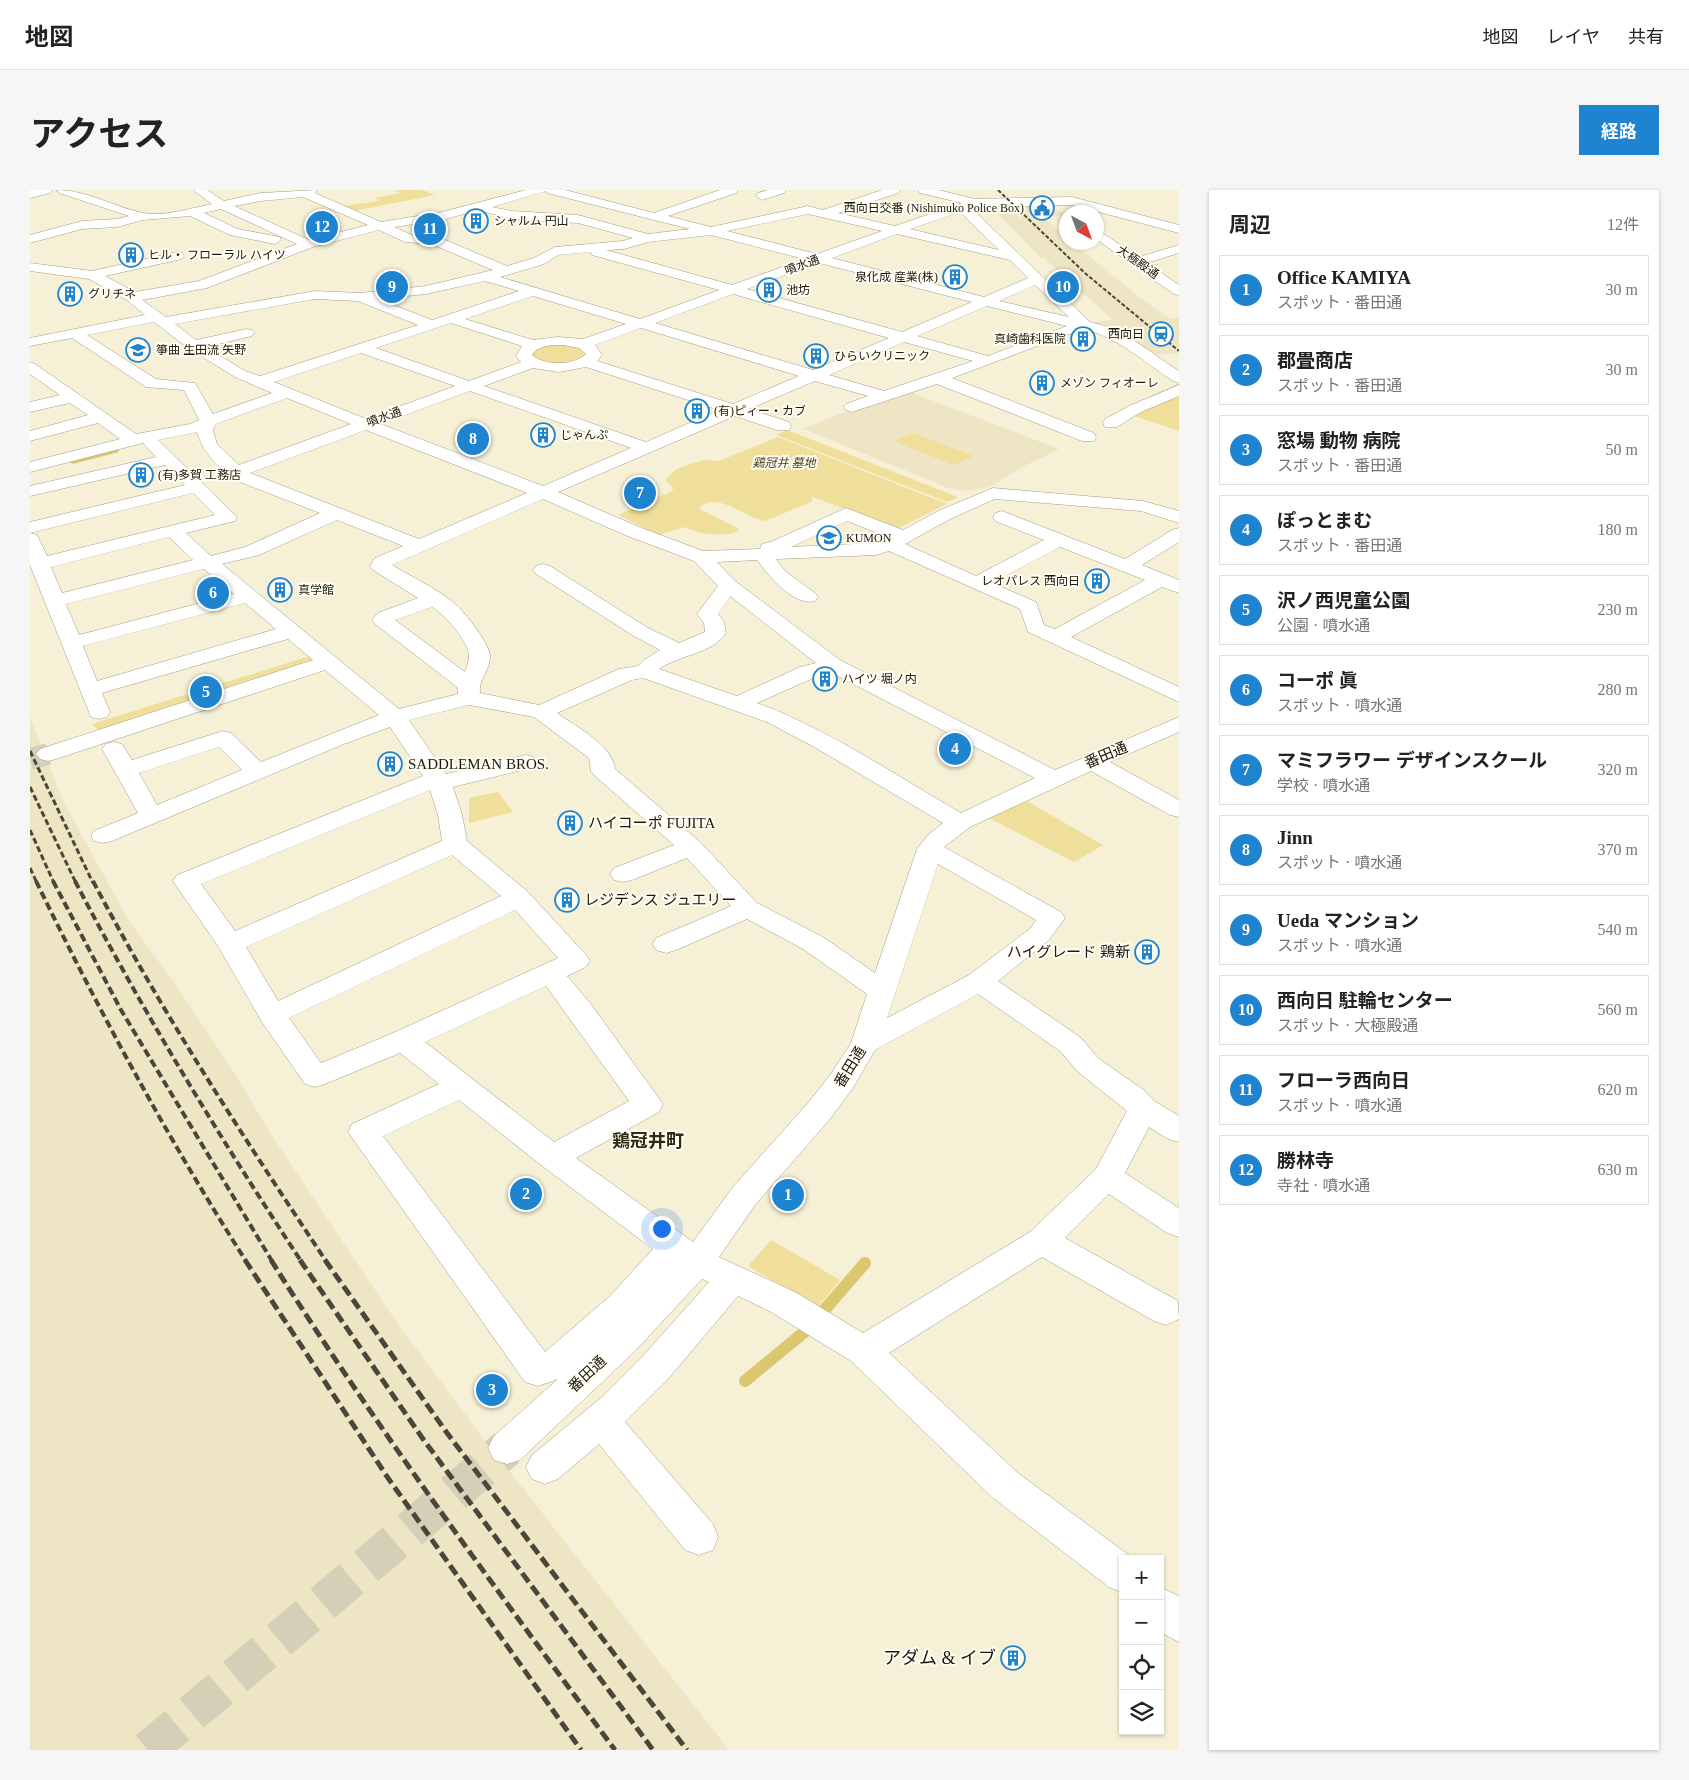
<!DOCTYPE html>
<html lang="ja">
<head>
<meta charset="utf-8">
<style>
  body { margin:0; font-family:"Times New Roman","Noto Sans JP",serif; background:#f6f6f6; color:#222 }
  .controls { position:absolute; right:15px; bottom:15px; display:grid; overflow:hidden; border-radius:0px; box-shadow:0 1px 4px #0004 }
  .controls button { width:45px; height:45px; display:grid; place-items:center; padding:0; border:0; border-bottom:1px solid #e0e0e0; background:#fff; color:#222; font:25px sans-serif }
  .compass { position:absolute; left:1029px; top:15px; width:45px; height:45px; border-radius:50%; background:#fff; box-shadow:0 1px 4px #0004; rotate:139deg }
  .you { position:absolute; left:631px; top:1038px; width:18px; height:18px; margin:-12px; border:4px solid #fff; border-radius:50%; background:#1a73e8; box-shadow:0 0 0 8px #1a73e833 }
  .badge { display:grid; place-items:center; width:32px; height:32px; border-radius:50%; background:#1f84cf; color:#fff; font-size:16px; font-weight:700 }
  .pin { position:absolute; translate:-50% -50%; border:2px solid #fff; box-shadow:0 1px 5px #0006 }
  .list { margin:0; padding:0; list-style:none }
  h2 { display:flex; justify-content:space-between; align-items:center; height:65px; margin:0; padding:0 20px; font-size:21px }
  h2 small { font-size:16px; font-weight:400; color:#767676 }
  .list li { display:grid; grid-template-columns:32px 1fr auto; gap:15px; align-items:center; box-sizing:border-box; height:70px; margin:0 10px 10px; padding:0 10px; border:1px solid #e0e0e0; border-radius:0px }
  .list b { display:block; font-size:19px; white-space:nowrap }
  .list p { margin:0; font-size:16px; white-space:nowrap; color:#767676 }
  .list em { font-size:16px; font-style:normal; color:#767676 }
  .icon { flex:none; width:28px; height:28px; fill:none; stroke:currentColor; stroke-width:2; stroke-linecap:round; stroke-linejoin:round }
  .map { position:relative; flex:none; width:1149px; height:1560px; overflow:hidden; border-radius:0px }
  header { display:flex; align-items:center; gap:30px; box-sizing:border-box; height:70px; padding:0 25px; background:#fff; border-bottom:1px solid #e0e0e0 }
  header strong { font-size:24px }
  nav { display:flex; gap:28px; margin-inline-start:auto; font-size:18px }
  .intro { display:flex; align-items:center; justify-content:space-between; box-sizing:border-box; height:120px; padding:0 30px }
  h1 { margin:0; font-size:35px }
  .button { padding:12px 22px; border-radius:0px; background:#1f84cf; color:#fff; font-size:18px; font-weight:700 }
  main { display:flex; gap:30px; padding:0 30px }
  aside { flex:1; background:#fff; border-radius:0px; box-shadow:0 1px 4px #0004 }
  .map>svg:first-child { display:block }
</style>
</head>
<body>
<header>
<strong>地図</strong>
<nav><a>地図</a><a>レイヤ</a><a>共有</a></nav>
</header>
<div class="intro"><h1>アクセス</h1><a class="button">経路</a></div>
<main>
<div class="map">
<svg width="1149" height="1560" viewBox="0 0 1149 1560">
  <rect width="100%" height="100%" fill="#f5f0d6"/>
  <g fill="#ede5c4">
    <path d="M1000 14 1008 22 1031 21 1035 26 1013 27 1036 47V52L1043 53 1109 107 1139 128H1149V163L1121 165 1086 142 1063 132 1083 130 1013 67 1011 68 959 15Z"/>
    <path d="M877 201 1029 259 992 277 960 297 934 301 918 298 774 239 819 220Z"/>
    <path d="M0 527 34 613 99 731 148 798 210 892 242 946 365 1130 450 1244 699 1560H0Z"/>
  </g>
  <g fill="#efdf9a">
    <path d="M365 0H392L405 5 324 21 313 16 349 11 345 8 370 3Z"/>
    <path d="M539 153 558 161 554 169 529 174 503 170 499 162 505 157Z"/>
    <path d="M1149 204V241L1104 226Z"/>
    <path d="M757 240 928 307 917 312 746 245Z"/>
    <path d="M883 243 944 266 923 275 863 251Z"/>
    <path d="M748 247 917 314 867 339 781 306 783 309 781 312 735 331C714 328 690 302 670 317L671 320 709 339 707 342C691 347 669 344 654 337L629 345 588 325 640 302 644 298 636 292V289L645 280 663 273 675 270 689 271Z"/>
    <path d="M283 465 289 471 68 540 62 534Z"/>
    <path d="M468 602 483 622 439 633V608Z"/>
    <path d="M993 609 1073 655 1044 672 959 628Z"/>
    <path d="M741 1050 810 1090 788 1117 718 1076Z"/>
  </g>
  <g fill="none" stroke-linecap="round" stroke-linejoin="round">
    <path stroke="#dbc76f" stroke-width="5.5" d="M43 271 86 260"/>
    <path stroke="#dbc76f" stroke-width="12" d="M715 1191 778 1139 835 1073"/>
    <path stroke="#d4d0b8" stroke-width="22" stroke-dasharray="22 11" stroke-linecap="butt" d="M0 569 18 564"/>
    <path stroke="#d4d0b8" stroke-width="38" stroke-dasharray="38 19" stroke-linecap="butt" d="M118 1560 477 1258"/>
    <g stroke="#a29d84" stroke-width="1">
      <g id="street">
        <path d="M0 0H22L20 3 0 8Z"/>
        <path d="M27 0C57 0 84 17 113 23 133 27 162 18 182 14L163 0H177L194 11 231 3 287 0 285 3 351 32 412 22 496 0H535L624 23 690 0H708L706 3 638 26 681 37 778 16 793 20 852 0H870L868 3 808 23 865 36 932 13 890 3 888 0H908L945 9 1042 7 1149 35V43L1042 15 946 17 941 18 1060 132C1096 140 1119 162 1149 181V193L1143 191C1114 172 1088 147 1053 139L922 188 1064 243 1066 247 1064 251H1052L907 194 822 222 816 220 814 217 816 214 838 206 785 191 719 219 759 232 761 236 759 240H747L705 226 528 302 609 337 673 361 730 359 732 354 743 351 816 318 873 340 908 321 963 298 1113 311 1149 321V333L1111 321 965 309 920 329 875 354 946 386 1014 350 965 331 963 327 965 323 972 321 1095 369 1142 340 1149 338V352L1112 375 1149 390V403L1132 397 1041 447 1149 497V512L998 442 990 419 859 361 846 365 746 369 755 381 785 403 788 407 785 411C764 417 739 386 727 370L687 372 705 391 810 470 1025 580 1149 527V542L1080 572 1149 610V627L1140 625 1061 581 940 637 914 657 1031 722 1035 728 1019 750 968 791 1050 847 1068 868 1115 901 1124 911 1149 926V952L1138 949 1119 937 1095 983 1149 1018V1047L1137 1043 1079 1004 1035 1048 1148 1111 1149 1129 1136 1135 1124 1131 1012 1067 859 1163 988 1283 1104 1369H1093V1403L1079 1397 962 1307 821 1171 741 1122 708 1106 638 1189 595 1232 683 1334 688 1347 683 1360 669 1365 655 1360 569 1254 528 1289 515 1294 502 1289 496 1277 502 1265 572 1207 612 1167 679 1092 672 1089 605 1161 490 1270 477 1274 464 1270 458 1258 464 1246 528 1189 508 1196 495 1192 318 942 322 934 409 894 370 863 295 894 285 897 275 894 232 832 188 756 143 691 147 685 393 586 360 537 314 554 82 651 73 653 64 651 61 646 64 641 108 623 72 559 76 554 84 552 92 554 102 570 193 541 201 543 231 572 349 525 295 480 26 569 18 571 10 569 6 564 10 559 283 470 258 449 72 503 80 522 77 527 69 529 61 527 0 375V332L155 295 135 275 0 306V296L126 267 113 253 0 282V272L90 249 68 233 0 251V241L58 225 40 213 0 222V212L30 205 0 184V172L5 174 106 244 160 234 169 230 154 200 116 197 42 148 0 156V148L115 125 97 110 59 89 0 81V73L62 81 147 62 152 63 154 66 152 69 75 86 105 102 169 91 267 54 191 19 174 23 208 39 250 47 251 50 245 54 200 45 160 26 113 30 87 37 52 39 0 53V45L52 31 87 29 99 26 29 3ZM516 1 517 3 660 39 618 44 548 25 482 21 462 17ZM273 7 338 35 279 50 204 16 231 11ZM448 20 482 29 548 33 603 48 593 51 525 57 504 68 477 76 408 47 382 45 364 37 413 30ZM930 22 969 60 880 39ZM778 24 852 41 787 64 697 41ZM349 40 375 52 401 54 463 80 396 96 330 103 285 101 136 127 112 110 177 98 283 57ZM867 44 980 70 998 88 954 107 802 68ZM681 45 774 69 702 95 576 60 594 59 618 52ZM561 62 562 65 689 100 610 129 470 87 514 74 528 65ZM789 73 942 112 872 142 717 99ZM455 91 489 101 402 130 348 109 396 104ZM1005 95 1039 127 969 111ZM703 104 859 148 783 180 625 133ZM503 106 596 134 553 149 528 147 503 150 435 129ZM285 109 328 111 388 135 230 186 215 181 176 157 222 146 224 143 222 140 217 139 166 150 145 134ZM957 116 1037 136 958 166 887 146ZM124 132 158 158 205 187 242 203 183 224 165 193 126 189 57 145ZM421 133 492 156 486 166 491 172 439 191 346 158ZM611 138 769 186 703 214 567 171 572 165 565 155ZM874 152 943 171 854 201 799 185ZM533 155 549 158 556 164C543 176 515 176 502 165 508 155 522 155 533 155ZM331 163 425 196 336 229 244 192ZM556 177 689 220 616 252 454 196 503 178 529 182ZM440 201 601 258 513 296 351 234ZM257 208 321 234 209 275 187 254 183 240 186 234ZM336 240 497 303 389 349 220 283ZM167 242C173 264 191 280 210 292L290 323 215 357 181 366 156 343 205 331 207 327 128 250ZM163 303 185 325 17 366 7 345 0 343ZM513 309 595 345 664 371 688 396 667 424 674 433 675 442 649 453 618 438 520 376 513 374 506 376 503 380 506 384 604 446 630 460 614 470 608 476 589 479 509 515 450 503C448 490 460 481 460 467 461 455 434 421 424 413 406 398 382 387 362 375ZM307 330 373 356 345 368 340 376 343 380 388 408 348 423 342 430 345 434 427 497 428 504 369 519 192 374 229 365ZM817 331 860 348 845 353 761 357ZM139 347 163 370 32 403 21 377ZM1030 357 1115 390 1025 439 1014 435 1006 412 962 393ZM174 379 204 404 49 445 36 414ZM700 406 786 473 770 477 707 506 629 479C649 465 682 464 696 443L694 432 688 424ZM215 413 246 439 67 491 53 456ZM402 417C414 424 440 452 439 467 439 472 436 478 435 482L365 430ZM800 482 1005 588 931 623C867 586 796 538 727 513L786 487ZM613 488 737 532 786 558 913 633 898 645 887 659 845 783 793 747 727 713 670 652 585 579C582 554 546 537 527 523L602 490ZM439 515 504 527 559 568 561 581 565 586 644 655 584 678 580 684 584 690 593 692 602 690 657 668 701 716 626 748 623 754 626 760 636 763 646 760 717 729 773 759 837 804 821 853 801 884 778 913 703 997 663 1052 546 968 629 922 633 914 560 813 537 786 556 777 560 771 556 765 498 702 437 651 432 625 423 597 504 577 508 572 504 567 496 565 416 584 379 530ZM189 557 212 580 127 615 109 583ZM400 600 408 625 412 651 205 741 171 694ZM422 665 471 706 248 811 216 757ZM908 674 1006 730 1001 738 939 785 857 828ZM485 720 528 768 363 843 291 873 259 828ZM516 796 599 911 524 952 395 852ZM948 804 1030 861 1048 882 1097 921 1066 979 1000 1042 833 1143 765 1102 689 1067 725 1015 800 929 823 898 845 860ZM429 910 511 975 623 1059 579 1107 515 1162 353 946Z"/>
        <path d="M738 0H756L754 3 732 10 726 6 728 3Z"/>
        <path d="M1066 39 1109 67 1149 55V63L1117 73 1149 95V105L1144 104 1066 49Z"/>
        <path d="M1149 195V206L1111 222 1087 237H1075L1073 233 1075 229 1099 216Z"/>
        <path d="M1130 1397 1149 1406V1452L1130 1442Z"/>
      </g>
    </g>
    <use href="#street" fill="#fff" fill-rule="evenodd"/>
    <path stroke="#49473a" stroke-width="2" stroke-dasharray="4 2" stroke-linecap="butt" d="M968 0 1056 84 1149 161"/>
    <g stroke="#49473a" stroke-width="3" stroke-dasharray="6 3" stroke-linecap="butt">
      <path d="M0 561 63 693"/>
      <path d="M0 597 46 693"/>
      <path d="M0 640 24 693"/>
      <path d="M0 678 7 693"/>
    </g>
    <g stroke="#49473a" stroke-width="4" stroke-dasharray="8 4" stroke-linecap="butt">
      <path d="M6 691C69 821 138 949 216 1071"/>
      <path d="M23 691 91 820 242 1071"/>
      <path d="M45 691C113 822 190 948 271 1071"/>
      <path d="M63 691C132 823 214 948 296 1071"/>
    </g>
    <g stroke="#49473a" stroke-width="5" stroke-dasharray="11 5" stroke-linecap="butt">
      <path d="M215 1070 358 1288 551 1560"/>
      <path d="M241 1070C347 1239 466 1399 585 1560"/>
      <path d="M270 1070 393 1249 623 1560"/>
      <path d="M295 1070 417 1243 657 1560"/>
    </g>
  </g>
  <defs>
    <g id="civic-ring" transform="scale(1.25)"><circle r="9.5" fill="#fffdf2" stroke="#1f84cf" stroke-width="1.5"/><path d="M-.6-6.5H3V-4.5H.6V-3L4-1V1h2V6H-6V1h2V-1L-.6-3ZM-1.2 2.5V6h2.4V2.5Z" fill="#1f84cf"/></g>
    <g id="building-ring" transform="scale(1.25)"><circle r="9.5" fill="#fffdf2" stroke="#1f84cf" stroke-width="1.5"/><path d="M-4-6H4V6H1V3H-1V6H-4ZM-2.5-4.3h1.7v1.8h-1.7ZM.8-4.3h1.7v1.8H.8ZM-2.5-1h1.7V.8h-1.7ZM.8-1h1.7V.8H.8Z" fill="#1f84cf"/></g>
    <g id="station-ring" transform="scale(1.25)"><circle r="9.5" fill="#fffdf2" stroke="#1f84cf" stroke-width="1.5"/><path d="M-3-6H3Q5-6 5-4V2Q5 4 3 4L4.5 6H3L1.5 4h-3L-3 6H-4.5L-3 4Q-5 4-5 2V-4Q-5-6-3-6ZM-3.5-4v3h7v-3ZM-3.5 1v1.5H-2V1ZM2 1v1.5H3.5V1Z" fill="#1f84cf"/></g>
    <g id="school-ring" transform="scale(1.25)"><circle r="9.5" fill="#fffdf2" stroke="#1f84cf" stroke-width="1.5"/><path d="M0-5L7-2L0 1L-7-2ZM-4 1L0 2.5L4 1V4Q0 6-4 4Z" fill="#1f84cf"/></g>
  </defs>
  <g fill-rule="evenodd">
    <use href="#civic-ring" x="1012" y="18"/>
    <use href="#building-ring" x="446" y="31"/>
    <use href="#building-ring" x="101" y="65"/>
    <use href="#building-ring" x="925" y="87"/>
    <use href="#building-ring" x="739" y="100"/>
    <use href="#building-ring" x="40" y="104"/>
    <use href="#station-ring" x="1131" y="144"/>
    <use href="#building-ring" x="1053" y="149"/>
    <use href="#school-ring" x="108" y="160"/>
    <use href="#building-ring" x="786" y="166"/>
    <use href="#building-ring" x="1012" y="193"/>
    <use href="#building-ring" x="667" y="221"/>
    <use href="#building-ring" x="513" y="245"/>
    <use href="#building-ring" x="111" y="285"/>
    <use href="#school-ring" x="799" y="348"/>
    <use href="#building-ring" x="1067" y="391"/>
    <use href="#building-ring" x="250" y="400"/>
    <use href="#building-ring" x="795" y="489"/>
    <use href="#building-ring" x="360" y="574"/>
    <use href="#building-ring" x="540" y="633"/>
    <use href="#building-ring" x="537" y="710"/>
    <use href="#building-ring" x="1117" y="762"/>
    <use href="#building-ring" x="983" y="1468"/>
  </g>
  <g text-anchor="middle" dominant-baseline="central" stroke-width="4" stroke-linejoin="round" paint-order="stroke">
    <g font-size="12" fill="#1b1910" stroke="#fffdf2" text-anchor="start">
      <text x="994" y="18" text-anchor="end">西向日交番 (Nishimuko Police Box)</text>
      <text x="464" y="31">シャルム 円山</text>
      <text x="118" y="65">ヒル・ フローラル ハイツ</text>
      <text x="908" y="87" text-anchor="end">泉化成 産業(株)</text>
      <text x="756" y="100">池坊</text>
      <text x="58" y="104">グリチネ</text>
      <text x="1114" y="144" text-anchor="end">西向日</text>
      <text x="1036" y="149" text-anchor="end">真崎歯科医院</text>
      <text x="126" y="160">箏曲 生田流 矢野</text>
      <text x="804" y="166">ひらいクリニック</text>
      <text x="1030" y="193">メゾン フィオーレ</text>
      <text x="684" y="221">(有)ピィー・カブ</text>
      <text x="530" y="245">じゃんぷ</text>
      <text x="128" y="285">(有)多賀 工務店</text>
      <text x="816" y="348">KUMON</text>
      <text x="1050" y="391" text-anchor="end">レオパレス 西向日</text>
      <text x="268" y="400">真学館</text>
      <text x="812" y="489">ハイツ 堀ノ内</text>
    </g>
    <g font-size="12" fill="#1b1910" stroke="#fffdf2">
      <text transform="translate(1108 72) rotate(35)">大極殿通</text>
      <text transform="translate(772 75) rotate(-20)">噴水通</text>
      <text transform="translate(354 227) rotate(-20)">噴水通</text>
    </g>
    <g font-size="12" font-style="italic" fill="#48401a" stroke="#fffdf2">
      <text x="754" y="273">鶏冠井 墓地</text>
    </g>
    <g font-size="15" fill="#1b1910" stroke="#fffdf2">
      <text transform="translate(1076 565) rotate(-23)">番田通</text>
      <text transform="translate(820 877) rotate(-58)">番田通</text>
      <text transform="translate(557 1184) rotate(-43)">番田通</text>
    </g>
    <g font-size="15" fill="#1b1910" stroke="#fffdf2" text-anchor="start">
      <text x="378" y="574">SADDLEMAN BROS.</text>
      <text x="558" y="633">ハイコーポ FUJITA</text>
      <text x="554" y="710">レジデンス ジュエリー</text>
      <text x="1100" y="762" text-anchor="end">ハイグレード 鶏新</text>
    </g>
    <g font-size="18" font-weight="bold" fill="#2f2a16" stroke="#fffdf2">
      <text x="618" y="951">鶏冠井町</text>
    </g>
    <g font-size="18" fill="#1b1910" stroke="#fffdf2" text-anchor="end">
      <text x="966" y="1468">アダム &amp; イブ</text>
    </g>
  </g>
</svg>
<div class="controls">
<button>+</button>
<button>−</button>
<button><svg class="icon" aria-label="locate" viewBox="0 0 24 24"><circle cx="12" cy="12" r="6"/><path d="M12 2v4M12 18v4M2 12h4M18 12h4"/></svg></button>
<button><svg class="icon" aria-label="layers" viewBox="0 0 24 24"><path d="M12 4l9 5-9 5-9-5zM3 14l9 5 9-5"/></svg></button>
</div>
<svg class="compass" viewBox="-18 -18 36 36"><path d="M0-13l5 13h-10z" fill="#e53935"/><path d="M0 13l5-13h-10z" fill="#767676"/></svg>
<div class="you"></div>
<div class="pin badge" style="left:758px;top:1005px">1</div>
<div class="pin badge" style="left:496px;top:1004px">2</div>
<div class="pin badge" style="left:462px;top:1200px">3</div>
<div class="pin badge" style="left:925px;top:559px">4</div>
<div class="pin badge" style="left:176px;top:502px">5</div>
<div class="pin badge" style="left:183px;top:403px">6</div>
<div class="pin badge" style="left:610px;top:303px">7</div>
<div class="pin badge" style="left:443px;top:249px">8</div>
<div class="pin badge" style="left:362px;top:97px">9</div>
<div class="pin badge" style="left:1033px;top:97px">10</div>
<div class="pin badge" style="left:400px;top:39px">11</div>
<div class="pin badge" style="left:292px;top:37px">12</div>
</div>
<aside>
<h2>周辺<small>12件</small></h2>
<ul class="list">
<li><span class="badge">1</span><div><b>Office KAMIYA</b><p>スポット · 番田通</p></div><em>30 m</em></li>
<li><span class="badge">2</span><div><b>郡畳商店</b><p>スポット · 番田通</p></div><em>30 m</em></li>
<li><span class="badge">3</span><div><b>窓場 動物 病院</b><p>スポット · 番田通</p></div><em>50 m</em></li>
<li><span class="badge">4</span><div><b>ぽっとまむ</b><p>スポット · 番田通</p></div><em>180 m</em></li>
<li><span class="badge">5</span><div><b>沢ノ西児童公園</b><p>公園 · 噴水通</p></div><em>230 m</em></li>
<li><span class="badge">6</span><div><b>コーポ 眞</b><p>スポット · 噴水通</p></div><em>280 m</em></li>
<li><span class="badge">7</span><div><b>マミフラワー デザインスクール</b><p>学校 · 噴水通</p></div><em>320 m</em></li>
<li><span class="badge">8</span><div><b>Jinn</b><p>スポット · 噴水通</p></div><em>370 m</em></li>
<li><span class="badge">9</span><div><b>Ueda マンション</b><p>スポット · 噴水通</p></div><em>540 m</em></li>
<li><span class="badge">10</span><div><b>西向日 駐輪センター</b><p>スポット · 大極殿通</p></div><em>560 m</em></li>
<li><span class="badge">11</span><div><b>フローラ西向日</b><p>スポット · 噴水通</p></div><em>620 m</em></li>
<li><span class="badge">12</span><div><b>勝林寺</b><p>寺社 · 噴水通</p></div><em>630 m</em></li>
</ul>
</aside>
</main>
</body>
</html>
